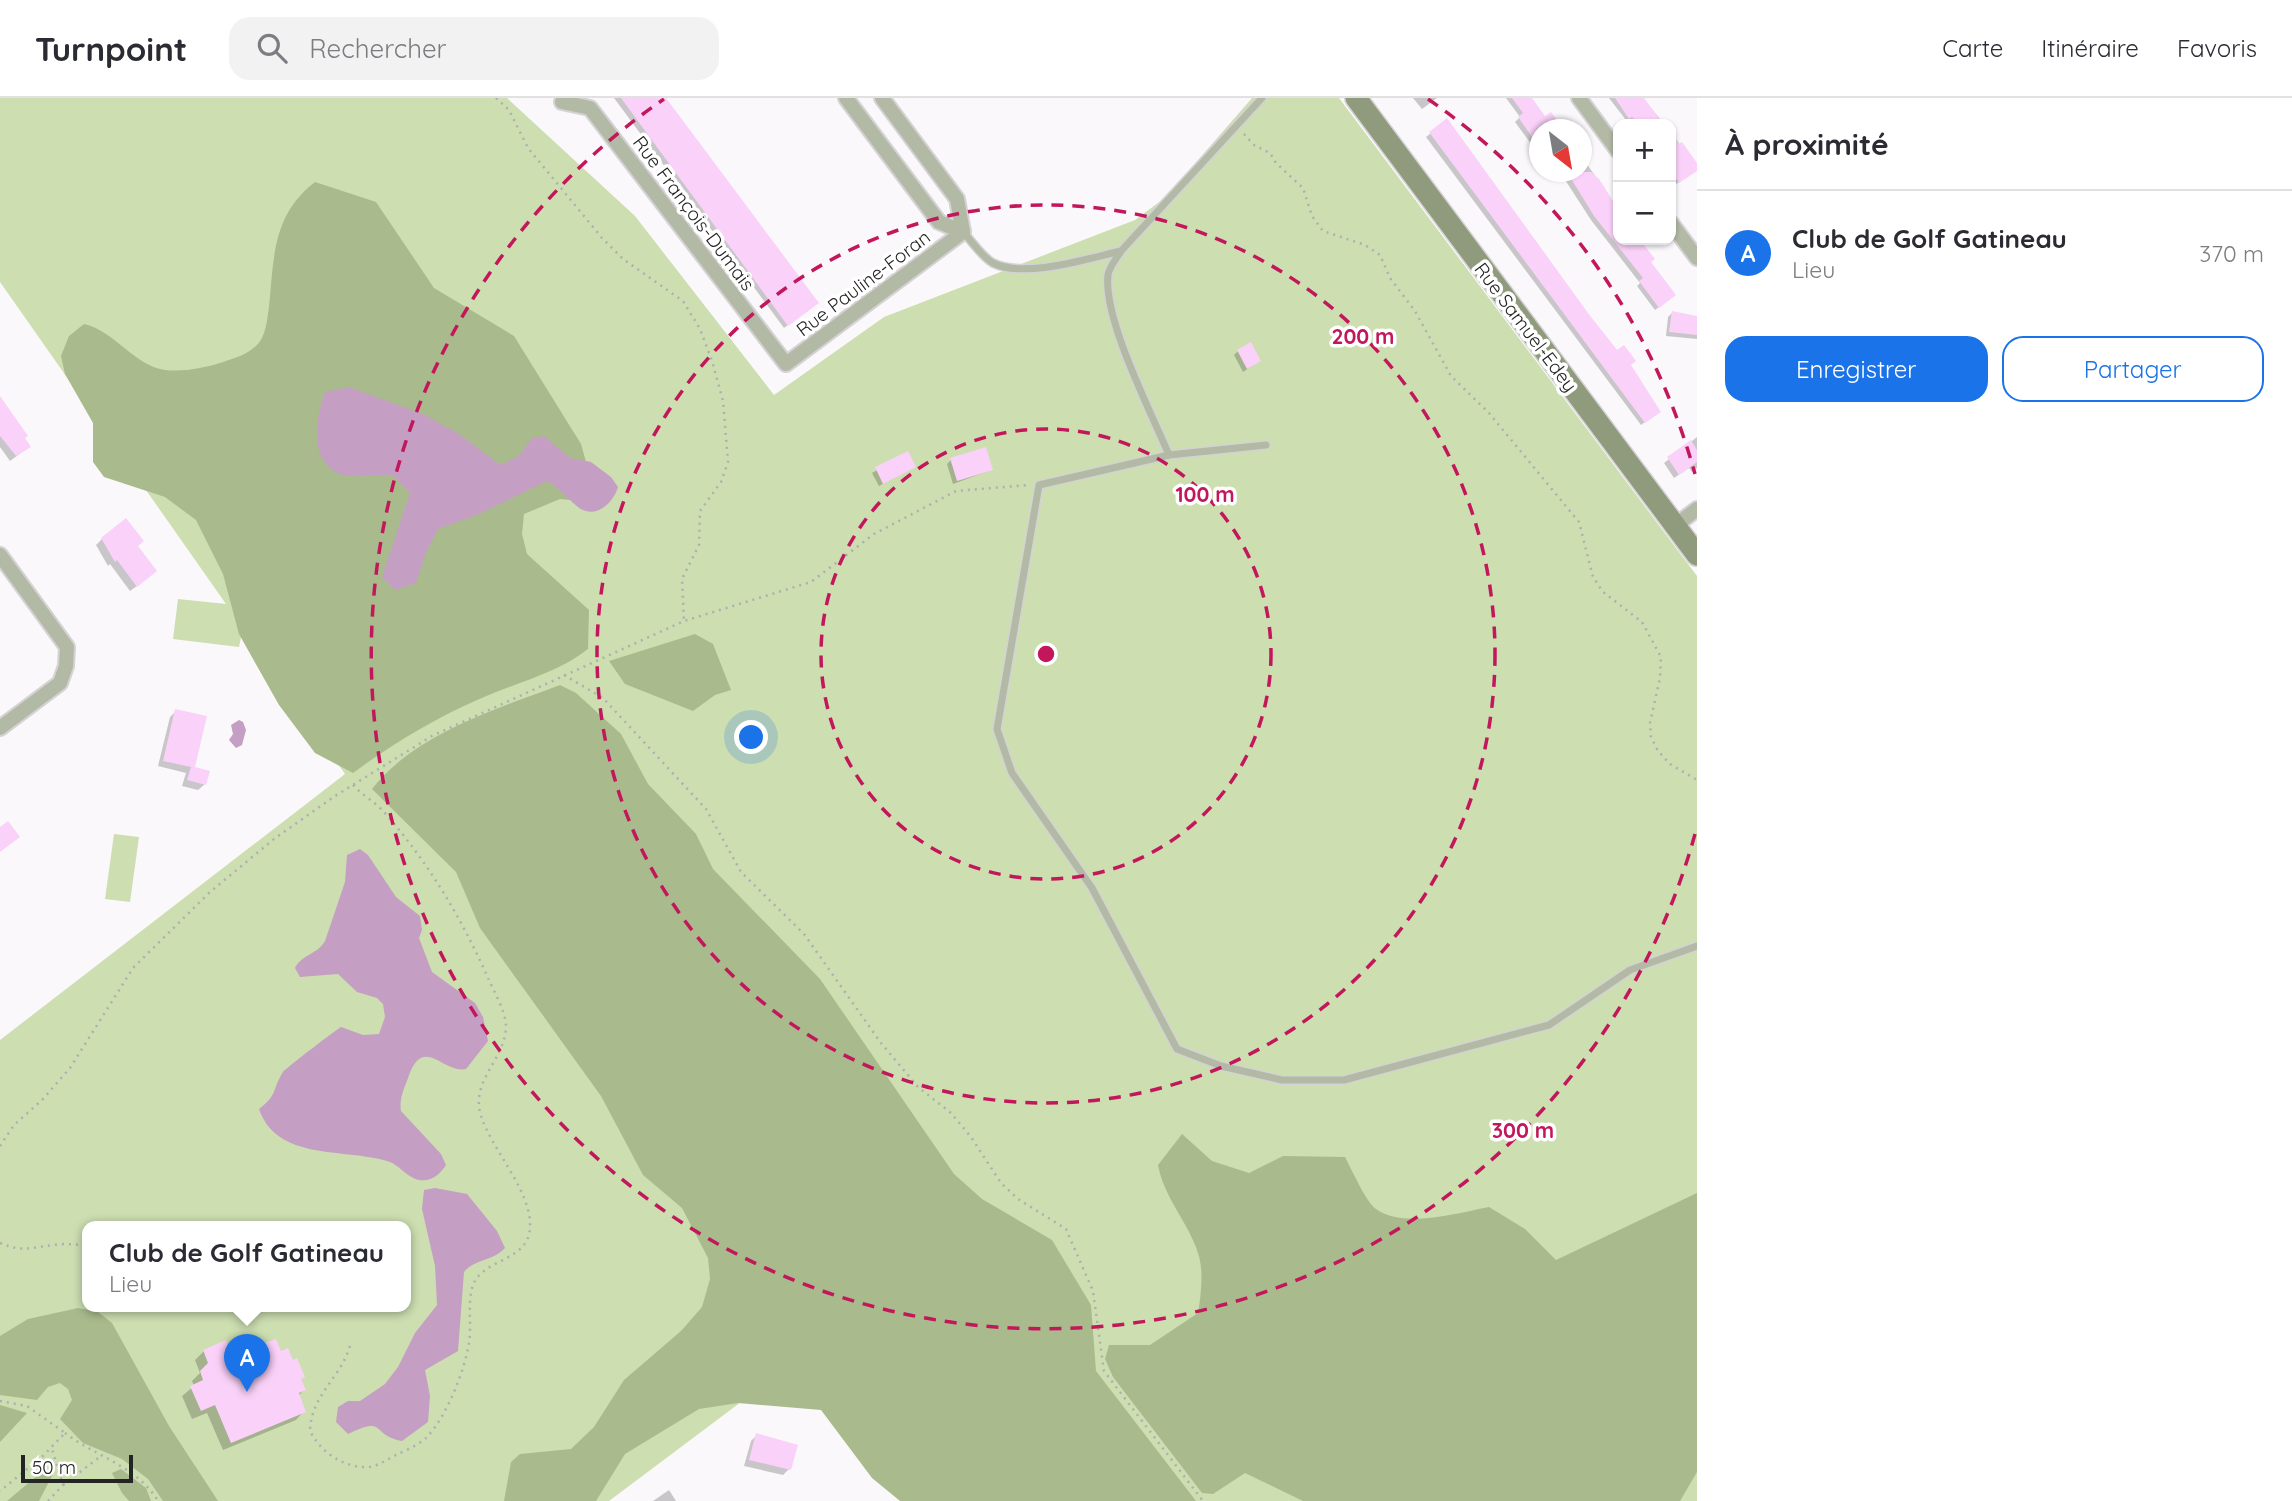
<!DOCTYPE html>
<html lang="fr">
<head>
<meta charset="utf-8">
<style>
  body { margin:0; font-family:Quicksand,sans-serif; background:#f2f2f3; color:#2b2b33 }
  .controls { position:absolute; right:21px; top:21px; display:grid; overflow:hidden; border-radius:14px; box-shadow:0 2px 5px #0004 }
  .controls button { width:63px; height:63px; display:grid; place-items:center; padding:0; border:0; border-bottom:2px solid #e1e1e2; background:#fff; color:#2b2b33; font:35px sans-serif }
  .compass { position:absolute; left:1529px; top:21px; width:63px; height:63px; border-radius:50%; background:#fff; box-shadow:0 2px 5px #0004; rotate:149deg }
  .scale { position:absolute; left:21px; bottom:18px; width:112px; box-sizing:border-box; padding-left:7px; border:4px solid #252425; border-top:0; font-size:19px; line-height:24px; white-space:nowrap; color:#252425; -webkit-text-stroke:5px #fff; paint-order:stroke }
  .you { position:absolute; left:752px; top:640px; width:24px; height:24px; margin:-18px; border:5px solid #fff; border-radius:50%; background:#1a73e8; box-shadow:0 0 0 10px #1a73e833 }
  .badge { display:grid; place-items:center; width:46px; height:46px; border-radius:50%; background:#1a73e8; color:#fff; font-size:23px; font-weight:700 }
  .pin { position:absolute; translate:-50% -58px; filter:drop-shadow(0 2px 4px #0008) }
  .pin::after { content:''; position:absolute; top:37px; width:24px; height:21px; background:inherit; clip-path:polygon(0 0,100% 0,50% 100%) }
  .popup { position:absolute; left:82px; top:1123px; width:329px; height:91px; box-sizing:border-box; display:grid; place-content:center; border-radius:14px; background:#fff; filter:drop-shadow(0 2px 5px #0005); font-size:23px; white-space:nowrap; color:#7c7c81 }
  .popup b { font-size:26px; color:#2b2b33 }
  .popup::after { content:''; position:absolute; left:50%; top:100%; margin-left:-14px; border:14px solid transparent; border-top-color:#fff }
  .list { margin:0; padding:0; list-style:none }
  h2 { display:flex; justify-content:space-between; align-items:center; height:91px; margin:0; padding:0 28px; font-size:30px }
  h2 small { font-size:23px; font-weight:400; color:#7c7c81 }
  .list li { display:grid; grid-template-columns:46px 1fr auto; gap:21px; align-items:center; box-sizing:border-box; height:126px; padding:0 28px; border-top:2px solid #e1e1e2 }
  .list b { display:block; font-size:26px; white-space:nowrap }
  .list p { margin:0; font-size:23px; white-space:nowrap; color:#7c7c81 }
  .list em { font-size:23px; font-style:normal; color:#7c7c81 }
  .actions { display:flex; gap:14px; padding:21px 28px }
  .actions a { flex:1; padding:16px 0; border:2px solid #1a73e8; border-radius:21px; text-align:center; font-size:24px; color:#1a73e8 }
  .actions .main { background:#1a73e8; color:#fff }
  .icon { flex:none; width:38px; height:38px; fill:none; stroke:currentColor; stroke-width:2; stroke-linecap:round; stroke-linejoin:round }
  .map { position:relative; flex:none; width:1697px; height:1403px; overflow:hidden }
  header { display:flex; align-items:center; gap:42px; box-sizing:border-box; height:98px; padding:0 35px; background:#fff; border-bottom:2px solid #e1e1e2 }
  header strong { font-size:33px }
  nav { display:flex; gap:38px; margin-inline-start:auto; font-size:24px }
  .search { width:490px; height:63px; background:#f2f2f3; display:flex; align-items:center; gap:18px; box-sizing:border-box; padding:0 24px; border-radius:21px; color:#7c7c81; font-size:26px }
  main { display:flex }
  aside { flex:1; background:#fff }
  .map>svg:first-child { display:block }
</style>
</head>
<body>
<header>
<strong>Turnpoint</strong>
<div class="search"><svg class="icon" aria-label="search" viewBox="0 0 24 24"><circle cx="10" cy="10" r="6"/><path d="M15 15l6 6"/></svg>Rechercher</div>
<nav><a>Carte</a><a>Itinéraire</a><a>Favoris</a></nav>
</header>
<main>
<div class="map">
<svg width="1697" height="1403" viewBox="0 0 1697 1403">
  <rect width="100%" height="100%" fill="#fbf8fb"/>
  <g fill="#cddeb1" fill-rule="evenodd">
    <path d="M0 0H507L635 118 774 297 884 219 1135 122 1166 99 1252 0H1339L1697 478V1403H903L797 1262 609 1403H0V942L345 676 243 530 239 549 173 541 178 501 226 506 0 184ZM88 1128H406V1208H88Z"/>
    <path d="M114 736 139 739 130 804 105 801Z"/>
  </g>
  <g fill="#a9bb8c">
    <path d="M315 84 376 104 434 190 514 238 581 346 592 385 590 404 560 401 524 416 522 436 527 456 589 512 588 551C555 577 513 585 475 603 432 622 391 647 353 675L315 655 279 607 239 536 223 476 196 422 165 399 104 379 93 364V325L65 276 61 258 69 238 84 226C115 233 133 267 165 272 184 274 205 270 223 264 235 260 246 257 256 248 266 239 267 222 269 209 274 160 272 117 315 84Z"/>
    <path d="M695 536 713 546 731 592 715 597 693 613 625 586 609 563Z"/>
    <path d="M560 587 576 595 621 636 648 686 696 736 713 771 820 881 954 1076 982 1101 1052 1142 1091 1207 1096 1273 1196 1403H900L872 1380 821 1312 738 1305 699 1311 625 1356 596 1403H504L511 1364 520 1356 571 1351 594 1329 624 1282 681 1233 702 1209 710 1181 708 1160 682 1110 643 1077 601 998 480 830 456 774 372 691C415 636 496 611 560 587Z"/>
    <path d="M1182 1036 1212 1063 1249 1075 1283 1058 1345 1059C1352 1072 1366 1104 1376 1111 1403 1131 1458 1115 1489 1109L1525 1131 1556 1162 1697 1095V1374L1680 1403H1303L1245 1375 1213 1396 1202 1395 1113 1279 1105 1261 1109 1247H1150L1198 1215C1201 1197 1204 1173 1198 1155 1188 1124 1164 1100 1158 1067Z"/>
    <path d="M78 1210 98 1214 112 1225 169 1328 218 1403H163L148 1381 122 1361 83 1345 60 1321 72 1302 68 1291 60 1285 48 1289 37 1302 0 1297V1238L28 1221Z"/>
    <path d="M0 1307 27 1315 0 1344Z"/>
    <path d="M45 1371 53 1376 39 1403H7Z"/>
    <path d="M121 1371 146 1390 151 1403H129L122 1395 112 1375Z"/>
  </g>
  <g fill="#c59ec3">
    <path d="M349 289 423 316 459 336 500 367 519 358 532 340 544 338 570 360 591 364 611 379 618 389C614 403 599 419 583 412 575 409 559 389 547 383L479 416 438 431 426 455 416 485 395 492 382 479 410 395 393 377C381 376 352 380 343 377 307 365 316 320 325 294Z"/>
    <path d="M239 622 243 624 246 632 242 647 236 650 229 642 233 636 231 627Z"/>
    <path d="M360 751 368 757 396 799 420 818 422 832 419 840 432 874 475 905 483 919 488 943 466 971C443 976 423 935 408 980 404 991 399 1001 401 1013L441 1056 446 1067C440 1076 432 1084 419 1082 407 1080 399 1066 387 1063 343 1050 277 1063 259 1011 278 997 272 991 283 974 285 971 337 931 341 929L363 937 379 936 385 919 383 906 377 900 357 894 338 876 300 879 295 870C301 857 318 856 325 843L345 784 347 757Z"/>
    <path d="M435 1090 467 1096 497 1133 505 1150C493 1163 475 1161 464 1174L458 1253 425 1272 430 1298 428 1324 402 1343C370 1337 387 1317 348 1336L336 1324 338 1309 348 1303H360L385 1286 398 1269 415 1235 437 1207 435 1168 422 1111 424 1092Z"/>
  </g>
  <g fill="#0003">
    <path d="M614 0H663L813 208 784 230Z"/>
    <path d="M1413 0H1437L1422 11Z"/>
    <path d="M1506 0H1530L1545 21 1551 16 1562 32H1540V47L1537 43 1532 47 1515 24 1520 19Z"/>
    <path d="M1609 0H1643L1664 26H1629Z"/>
    <path d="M1447 23 1587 216 1629 267 1655 317 1641 327 1426 39Z"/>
    <path d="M1671 35 1697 69 1674 88 1671 83Z"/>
    <path d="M1582 59 1618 111V142H1640L1653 160 1650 164 1670 201 1655 212 1637 188 1640 185 1591 122 1560 74H1582Z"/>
    <path d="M1672 215 1697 219V241L1666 238 1668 219Z"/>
    <path d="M1238 253 1259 263 1243 274 1234 257Z"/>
    <path d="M0 313 29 349 10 363 0 349Z"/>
    <path d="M1697 339V370L1692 374 1689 370 1674 380 1664 365Z"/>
    <path d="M907 355 914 369 879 388 872 375Z"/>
    <path d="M951 362 991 372 953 386 947 366Z"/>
    <path d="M102 441 136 448 149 479 130 493 110 466 108 468 96 447Z"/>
    <path d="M176 613 193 670 207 675 204 687 198 692 182 688 186 675 158 668 170 619Z"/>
    <path d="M204 1253 230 1257 299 1282 304 1292 298 1298 304 1313 296 1322 223 1352 207 1315 192 1321 182 1298 194 1288 192 1283 200 1275 195 1262Z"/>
    <path d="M757 1337 789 1371 783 1377 744 1368 751 1343Z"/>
    <path d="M669 1392 676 1403H653Z"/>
  </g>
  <g fill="#fad1f8">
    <path d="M621 0H666L819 205 788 228Z"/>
    <path d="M1512 0H1532L1545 18 1551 14 1561 27 1554 32H1539V49L1518 19 1523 15Z"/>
    <path d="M1615 0H1644L1663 26H1638L1632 19 1629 21Z"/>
    <path d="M1447 20 1588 215 1617 252 1624 247 1636 263 1631 267 1661 314 1645 325 1429 34Z"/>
    <path d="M1671 36 1679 46 1682 44 1697 65V73L1679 85 1671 73Z"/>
    <path d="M1567 74H1591L1599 81 1618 111V142H1640L1655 161 1651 164 1676 197 1659 210 1639 183 1643 180 1594 118Z"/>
    <path d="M1672 213 1697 218V237L1669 234Z"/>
    <path d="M1251 244 1261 263 1247 271 1237 252Z"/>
    <path d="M0 298 28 338 25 340 31 349 16 358 0 338Z"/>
    <path d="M1691 342 1697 352V364L1679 377 1667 359Z"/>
    <path d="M986 349 993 372 957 383 950 360Z"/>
    <path d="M908 353 916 369 883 386 875 369Z"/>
    <path d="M126 420 144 443 138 448 157 473 137 489 117 462 115 464 101 440Z"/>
    <path d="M175 611 207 618 195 669 210 673 206 687 187 682 191 669 163 663Z"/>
    <path d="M8 723 20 739 0 754V729Z"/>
    <path d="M276 1241 281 1253 288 1250 293 1262 297 1260 305 1279 301 1281 306 1292 299 1295 306 1314 231 1345 215 1307 201 1313 190 1288 203 1282 200 1273 208 1265 203 1252 226 1242 231 1255H237Z"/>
    <path d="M756 1335 798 1347 791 1372 749 1362Z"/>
  </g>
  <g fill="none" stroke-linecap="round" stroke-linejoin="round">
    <g stroke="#d4d2d4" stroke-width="10">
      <g id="lane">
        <path d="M963 134C972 143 982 159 993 165 1025 181 1089 160 1121 153 1117 160 1109 169 1108 177 1103 221 1151 314 1169 357"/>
        <path d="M1121 153 1262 0"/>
        <path d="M1266 347 1169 357 1039 387 997 631 1012 675 1092 790 1177 951 1221 968 1282 982H1344L1549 927 1630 872 1697 848"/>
      </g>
    </g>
    <g stroke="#d4d2d4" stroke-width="18">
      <g id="street">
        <path d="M846 0 939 124 963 134"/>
        <path d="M882 0 957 101 963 134"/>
        <path d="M1579 0 1618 53"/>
        <path d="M562 4 590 10 786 266 963 134"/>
        <path d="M1671 125 1697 160"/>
        <path d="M1675 428 1697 411"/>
        <path d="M0 457 67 549 66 568 60 585 0 630"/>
      </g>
    </g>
    <g stroke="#d4d2d4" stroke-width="24">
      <path id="secondary" d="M1356 0 1697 457"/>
    </g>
    <g stroke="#b0aeb0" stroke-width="2.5" stroke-dasharray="2 5" stroke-linecap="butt">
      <path d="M496 0 509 12 528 50 602 140 623 161 683 203 700 231 712 263 723 303 728 364 721 384 700 413 699 447 682 481 684 523"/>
      <path d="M1244 36 1254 47 1270 55 1276 65 1303 90 1312 118 1323 133 1365 147 1380 157 1390 180 1415 213 1451 278 1489 315 1579 424 1593 479 1603 494 1642 524 1661 559 1660 580 1650 625 1651 639 1658 653 1670 666 1697 682"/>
      <path d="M564 577 603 600 706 711 741 774 804 836 881 945 918 989 951 1015 971 1039 1001 1085 1018 1101 1066 1131 1093 1193 1104 1273 1203 1403"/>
      <path d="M0 1048 14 1027 42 1002 70 970 133 870 210 794 274 741 335 698 432 638 684 523 811 484 874 436 956 393 1029 387"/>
      <path d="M147 1128 149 1122"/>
      <path d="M0 1145C24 1155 31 1149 54 1147 65 1145 77 1147 88 1147"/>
      <path d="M350 1248C340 1281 311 1297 310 1333 321 1354 341 1368 364 1369 375 1370 384 1363 394 1358 404 1353 417 1348 426 1340 446 1320 465 1272 469 1245 472 1227 467 1204 473 1187 483 1160 529 1164 530 1129 532 1094 492 1052 481 1018 470 982 505 962 506 929 506 913 494 894 488 880 461 819 428 764 384 714 375 704 362 697 353 687"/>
      <path d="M0 1303 27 1308 65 1335 43 1358 0 1393"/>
      <path d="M65 1335C95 1358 138 1369 158 1403"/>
      <path d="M63 1387 101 1358"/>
      <path d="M48 1403 63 1387 52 1351"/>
    </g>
    <use href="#lane" stroke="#b2baa5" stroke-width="7"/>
    <use href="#street" stroke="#b2baa5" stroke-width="14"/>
    <use href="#secondary" stroke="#8f9b7c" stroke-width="21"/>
  </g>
  <g fill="none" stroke="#c2185b" stroke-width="3.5" stroke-dasharray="12 9">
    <circle cx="1046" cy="556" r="225"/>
    <circle cx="1046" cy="556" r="449"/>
    <path d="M1695 736A674 674 0 1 1 664 1M1428 1A674 674 0 0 1 1695 376"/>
  </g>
  <g text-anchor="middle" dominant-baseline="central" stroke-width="7" stroke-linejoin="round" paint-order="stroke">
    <g font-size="19" fill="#252425" stroke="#fff">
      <text transform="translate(694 115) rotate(53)">Rue François-Dumais</text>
      <text transform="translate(863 185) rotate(-37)">Rue Pauline-Foran</text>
      <text transform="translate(1526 229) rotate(53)">Rue Samuel-Edey</text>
    </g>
  </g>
  <circle cx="1046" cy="556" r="10" fill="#c2185b" stroke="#fff" stroke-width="3.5"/>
  <g font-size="21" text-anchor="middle" font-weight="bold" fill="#c2185b" stroke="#fff" stroke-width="7" stroke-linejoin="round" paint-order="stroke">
    <text x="1363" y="246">200 m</text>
    <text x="1205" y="404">100 m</text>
    <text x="1523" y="1040">300 m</text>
  </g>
</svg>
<div class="controls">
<button>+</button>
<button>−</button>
</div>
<svg class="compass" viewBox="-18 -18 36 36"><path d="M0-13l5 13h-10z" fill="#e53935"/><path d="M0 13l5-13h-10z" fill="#7c7c81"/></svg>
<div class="scale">50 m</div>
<div class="you"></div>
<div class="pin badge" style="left:247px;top:1294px">A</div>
<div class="popup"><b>Club de Golf Gatineau</b>Lieu</div>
</div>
<aside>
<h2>À proximité<small></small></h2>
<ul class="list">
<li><span class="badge">A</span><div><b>Club de Golf Gatineau</b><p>Lieu</p></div><em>370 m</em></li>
</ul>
<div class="actions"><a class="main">Enregistrer</a><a>Partager</a></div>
</aside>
</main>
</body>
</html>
